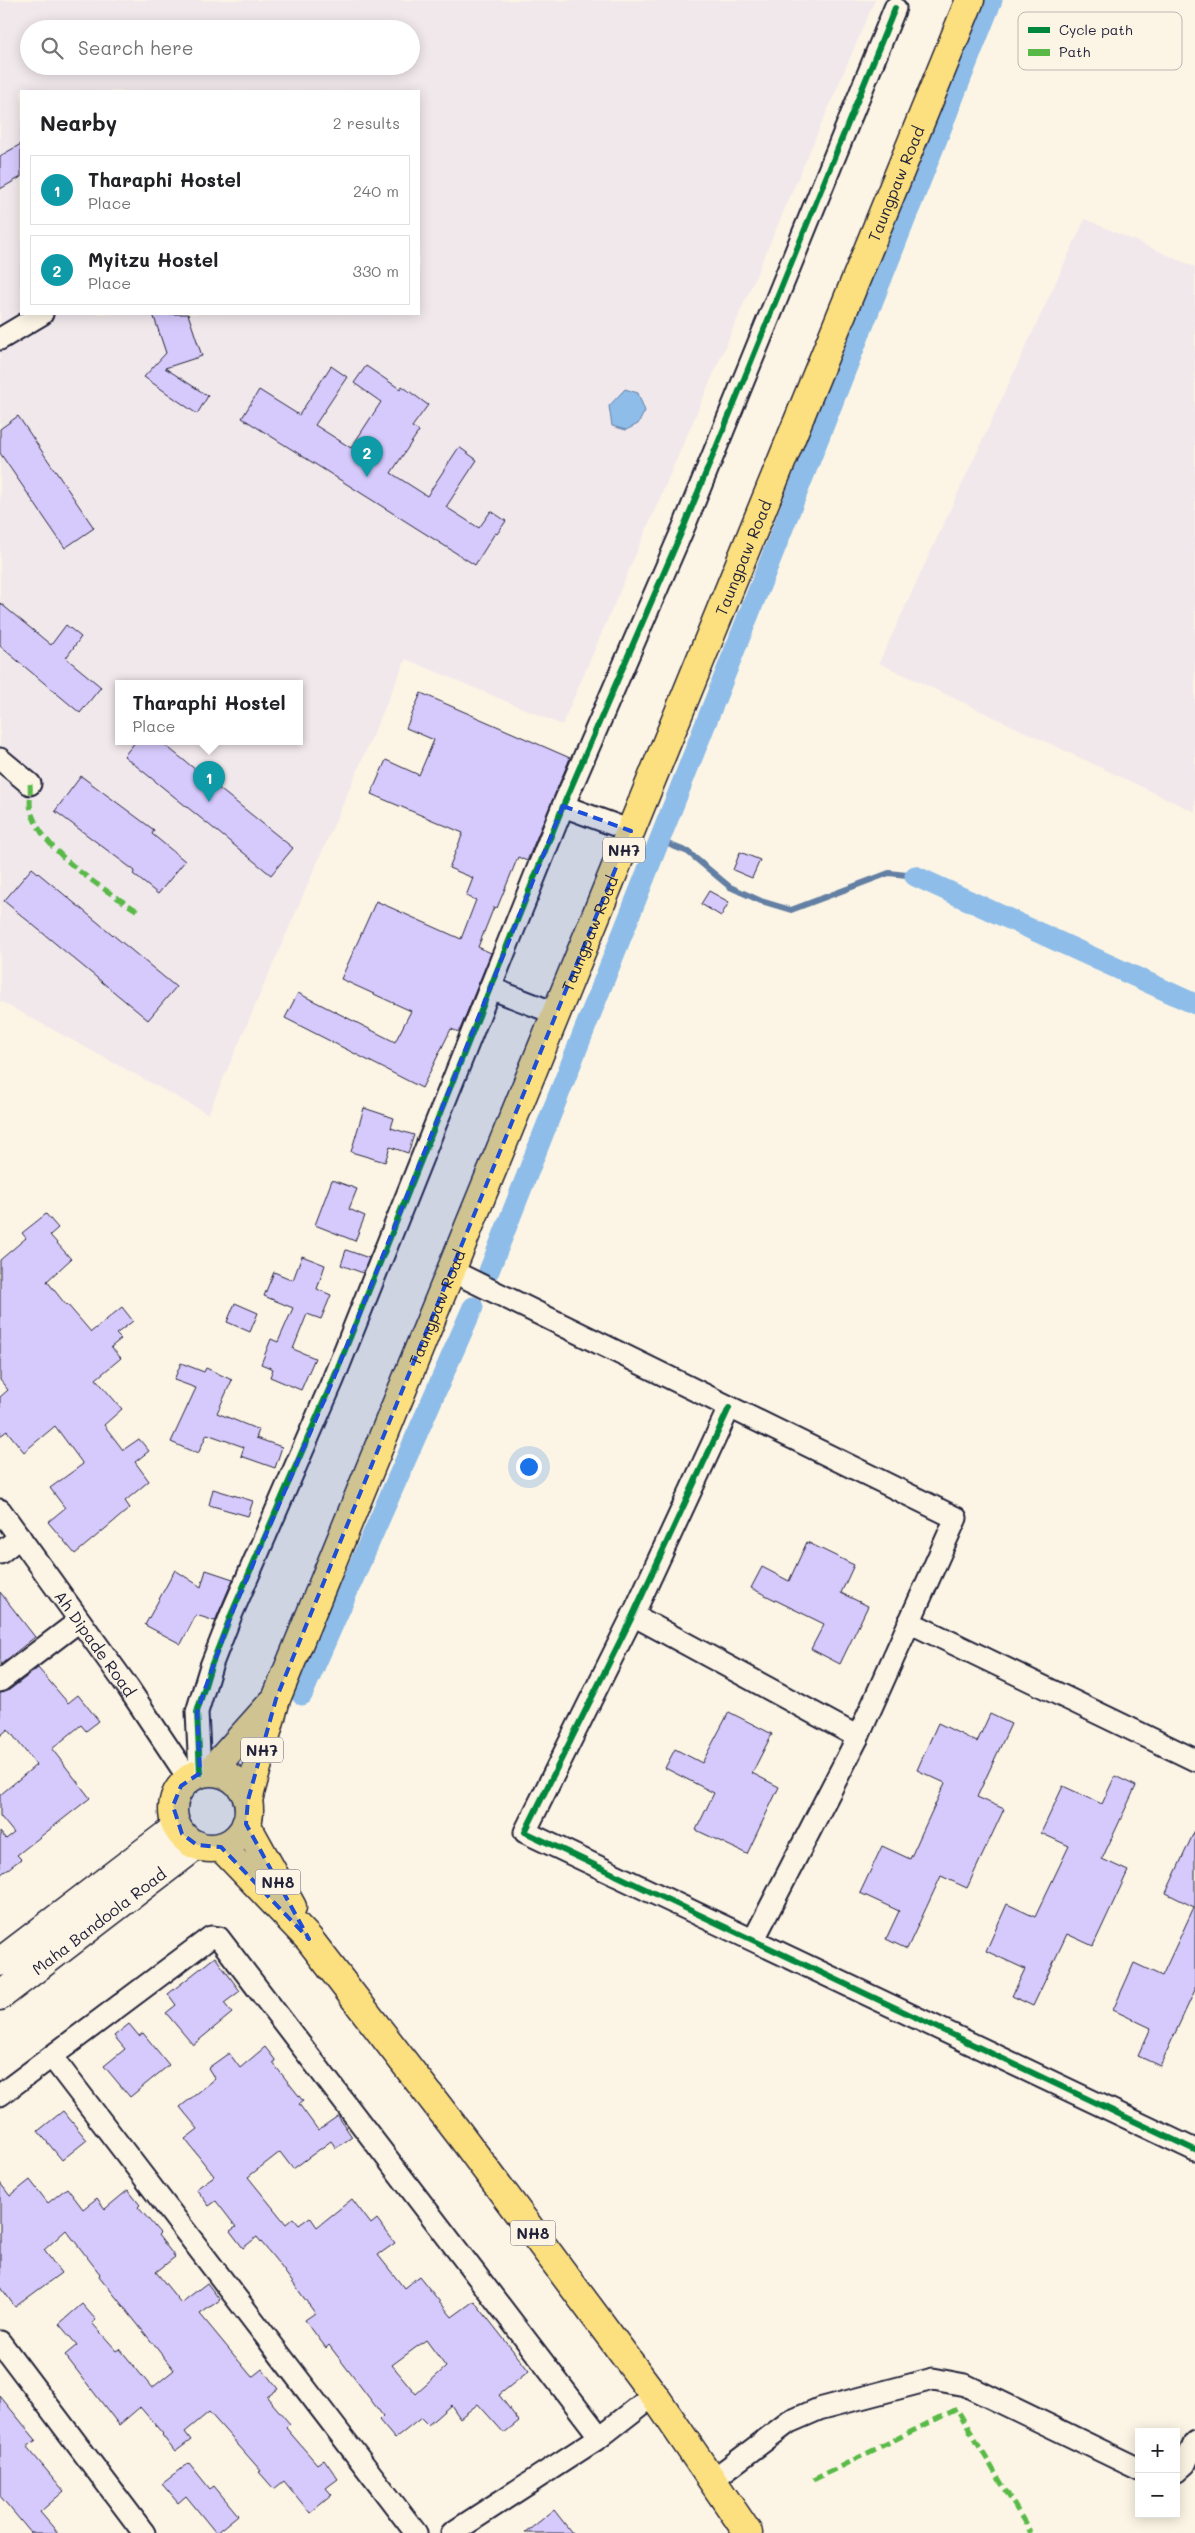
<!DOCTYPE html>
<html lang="en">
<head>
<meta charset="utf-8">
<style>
  body { margin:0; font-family:Mali,sans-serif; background:#f2f2f2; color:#202124 }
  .controls { position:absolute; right:15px; bottom:15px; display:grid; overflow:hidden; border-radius:0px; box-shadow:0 2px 12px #0003 }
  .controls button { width:45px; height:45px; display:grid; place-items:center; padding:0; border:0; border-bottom:1px solid #e0e0e0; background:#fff; color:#202124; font:25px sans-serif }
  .you { position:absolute; left:528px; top:1466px; width:18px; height:18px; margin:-12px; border:4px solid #fff; border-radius:50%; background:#1a73e8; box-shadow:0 0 0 8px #1a73e833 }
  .badge { display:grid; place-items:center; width:32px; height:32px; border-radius:50%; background:#d1495b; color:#fff; font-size:16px; font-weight:700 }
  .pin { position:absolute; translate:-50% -41px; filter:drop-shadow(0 1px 2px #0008) }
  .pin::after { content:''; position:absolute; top:26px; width:18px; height:15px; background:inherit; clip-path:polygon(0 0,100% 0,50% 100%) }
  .popup { position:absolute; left:115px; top:680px; width:188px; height:65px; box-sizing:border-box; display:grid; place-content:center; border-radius:0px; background:#fff; filter:drop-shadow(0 1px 4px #0005); font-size:16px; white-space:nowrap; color:#757577 }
  .popup b { font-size:19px; color:#202124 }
  .popup::after { content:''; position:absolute; left:50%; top:100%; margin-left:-10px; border:10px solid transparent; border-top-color:#fff }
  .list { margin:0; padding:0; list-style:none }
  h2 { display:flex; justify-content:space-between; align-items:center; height:65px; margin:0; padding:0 20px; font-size:21px }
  h2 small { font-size:16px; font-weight:400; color:#757577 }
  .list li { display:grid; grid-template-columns:32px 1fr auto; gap:15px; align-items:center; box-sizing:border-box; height:70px; margin:0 10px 10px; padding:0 10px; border:1px solid #e0e0e0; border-radius:0px }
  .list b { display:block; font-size:19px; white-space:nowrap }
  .list p { margin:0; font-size:16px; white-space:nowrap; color:#757577 }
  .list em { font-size:16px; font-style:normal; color:#757577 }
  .icon { flex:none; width:28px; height:28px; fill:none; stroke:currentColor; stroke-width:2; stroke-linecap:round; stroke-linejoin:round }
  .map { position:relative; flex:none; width:1195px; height:2533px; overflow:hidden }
  .search { position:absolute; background:#fff; box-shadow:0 2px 12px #0003; left:20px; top:20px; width:400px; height:55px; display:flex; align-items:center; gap:12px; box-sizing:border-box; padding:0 18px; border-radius:28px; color:#757577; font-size:19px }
  .panel { position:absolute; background:#fff; box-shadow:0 2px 12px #0003; left:20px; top:90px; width:400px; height:225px; border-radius:0px }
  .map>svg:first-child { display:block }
</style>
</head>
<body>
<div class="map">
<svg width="1195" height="2533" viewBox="0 0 1195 2533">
  <rect width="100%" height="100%" fill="#fcf5e5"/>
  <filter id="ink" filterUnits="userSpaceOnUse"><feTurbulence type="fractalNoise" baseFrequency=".02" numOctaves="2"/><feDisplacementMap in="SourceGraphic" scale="10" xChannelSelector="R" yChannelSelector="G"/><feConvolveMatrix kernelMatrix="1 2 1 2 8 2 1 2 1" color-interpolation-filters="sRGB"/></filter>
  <g filter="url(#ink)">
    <g fill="#f1e8ec" fill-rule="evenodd">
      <path d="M0 0H875L562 725 406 659 208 1114 0 1001ZM29 29H411V66H29ZM21 91H419V314H21ZM119 683H299V741H119Z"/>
      <path d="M1085 219 1195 267V812L879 663Z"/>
    </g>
    <path fill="#8ebde9" stroke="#637fa3" d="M625 389 638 393 645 411 638 424 626 430 612 426 609 406Z"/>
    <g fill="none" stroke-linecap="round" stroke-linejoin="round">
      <path stroke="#637fa3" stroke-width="6" d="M660 841 688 852 730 887 761 901 791 910 889 873 915 876"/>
      <g stroke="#8ebde9" stroke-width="21">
        <path d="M915 876 1195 1004"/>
        <path d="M489 1271 992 0"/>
        <path d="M302 1695 473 1307"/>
      </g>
    </g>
    <g fill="#d6cafc" stroke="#22223b" fill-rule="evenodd">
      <path d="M21 144V177L0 189V156Z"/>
      <path d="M153 314H188L202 356 165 368 208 396 197 414 144 377 166 353Z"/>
      <path d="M331 366 347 377 315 425 351 448 381 402 354 383 366 366 400 389 402 386 428 405 412 427 419 431 391 473 427 496 459 447 477 460 446 507 479 528 491 511 506 521 497 534 495 533 475 565 242 418 259 390 299 415Z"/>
      <path d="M18 416 94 528 65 548 0 453V429Z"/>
      <path d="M0 603 51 645 66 625 81 637 66 658 101 687 80 713 0 646Z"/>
      <path d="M421 693 570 758 527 861 518 857 497 908 494 907 478 947 491 953 459 1032 451 1029 422 1088 285 1018 298 993 395 1042 411 1011 341 979 376 901 461 939 476 900 466 896 473 878 449 868 463 833 371 794 386 760 419 775 434 740 406 728Z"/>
      <path d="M136 741H160L293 848 271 875 124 756Z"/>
      <path d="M81 776 154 830 152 834 185 861 158 894 133 874 135 871 55 811Z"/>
      <path d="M740 852 760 860 752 878 733 870Z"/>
      <path d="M32 868 176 987 148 1020 4 901Z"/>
      <path d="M709 891 729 902 721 916 701 904Z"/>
      <path d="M364 1108 394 1118 391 1128 414 1135 408 1153 390 1147 385 1162 351 1152Z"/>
      <path d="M332 1180 357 1189 349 1209 365 1216 355 1241 315 1225Z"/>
      <path d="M46 1214 58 1228 50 1235 71 1259 47 1281 66 1305 67 1304 91 1332 122 1307 133 1321 116 1334 121 1339 111 1347 121 1358 96 1379 122 1409 104 1425 123 1450 139 1439 149 1451 135 1462 149 1481 125 1501 130 1508 75 1554 48 1522 65 1508 50 1488 83 1464 55 1426 24 1452 7 1431 0 1436V1397L8 1390 0 1380V1260L26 1238 22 1233Z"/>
      <path d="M346 1250 369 1258 363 1273 341 1265Z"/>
      <path d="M302 1256 325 1265 317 1289 331 1295 321 1319 307 1314 293 1349 315 1358 301 1390 270 1377 273 1369 261 1364 271 1339 278 1342 293 1308 264 1296 274 1272 293 1280Z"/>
      <path d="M235 1303 258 1313 250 1332 227 1322Z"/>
      <path d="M181 1363 204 1372 206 1368 232 1380 217 1413 259 1430 256 1438 282 1447 275 1468 241 1456 244 1447 207 1434 198 1454 171 1442 196 1388 174 1380Z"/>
      <path d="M213 1489 253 1501 248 1516 209 1505Z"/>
      <path d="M807 1542 854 1565 841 1593 868 1606 840 1664 811 1649 824 1624 751 1588 762 1567 789 1581Z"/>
      <path d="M175 1570 201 1587 206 1570 233 1579 215 1621 196 1615 181 1644 145 1625Z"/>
      <path d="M0 1592 35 1637 0 1665Z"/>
      <path d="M38 1668 68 1703 78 1695 99 1721 86 1731 81 1725 52 1749 90 1798 17 1855 21 1859 0 1875V1832L6 1839 14 1833 0 1816V1795L36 1765 8 1729 0 1736V1693L8 1691Z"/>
      <path d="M729 1712 772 1734 752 1773 779 1787 747 1854 696 1830 714 1793 665 1768 675 1749 702 1763Z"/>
      <path d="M990 1714 1011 1724 977 1797 1004 1809 967 1888 941 1876 907 1949 886 1939 899 1911 860 1893 882 1846 910 1859 932 1811 945 1783 917 1770 938 1723 977 1742Z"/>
      <path d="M1115 1776 1136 1786 1102 1859 1128 1871 1093 1946 1067 1934 1033 2006 1012 1996 1025 1969 986 1951 1007 1904 1035 1917 1069 1846 1041 1833 1063 1786 1102 1804Z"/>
      <path d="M1195 1830V1990L1160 2066 1138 2056 1151 2028 1113 2010 1134 1963 1162 1976 1194 1907 1166 1893Z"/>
      <path d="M215 1957 240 1991 224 2003 232 2013 193 2045 166 2013 176 2005 168 1994Z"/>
      <path d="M129 2024 139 2036 143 2033 169 2065 130 2097 104 2066 125 2049 114 2036Z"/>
      <path d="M265 2047 276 2061 273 2063 303 2101 299 2104 318 2130 338 2116 352 2137 336 2148 331 2141 293 2169 280 2152 248 2177 286 2224 293 2218 299 2225 310 2217 317 2227 352 2199 371 2224 377 2219 395 2243 378 2255 404 2288 419 2276 452 2317 474 2301 529 2371 499 2395 519 2421 504 2433 478 2404 460 2418 451 2405 428 2425 421 2418 395 2439 379 2420 383 2416 329 2345 326 2348 305 2320 315 2313 279 2264 257 2237 243 2248 230 2231 236 2227 216 2201 209 2206 196 2189 214 2176 185 2139 198 2129 180 2107 215 2079 208 2068 229 2053 240 2068ZM426 2340 446 2367 416 2394 392 2365Z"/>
      <path d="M63 2111 87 2140 62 2160 38 2131Z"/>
      <path d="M30 2180 48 2203 67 2188 83 2209 97 2198 105 2209 128 2190 140 2205 138 2207 160 2233 158 2235 175 2257 156 2272 181 2303 207 2283 220 2300 200 2314 252 2377 262 2369 278 2389 267 2397 290 2424 286 2428 317 2464 324 2459 338 2479 326 2488 332 2495 310 2513 284 2481 274 2489 259 2472 261 2471 209 2412 185 2432 191 2440 175 2452 162 2435 163 2434 140 2407 119 2425 65 2355 77 2345 59 2324 82 2304 96 2320 92 2323 117 2351 120 2349 152 2388 174 2370 99 2276 100 2274 66 2230 44 2250 61 2273 15 2307 0 2286V2183L10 2196Z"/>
      <path d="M0 2396 36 2440 27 2447 64 2491 40 2512 58 2533H31L0 2496Z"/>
      <path d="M189 2463 210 2489 214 2486 238 2515 216 2533 186 2496 178 2503 162 2484Z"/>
      <path d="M554 2510 572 2533H525Z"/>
    </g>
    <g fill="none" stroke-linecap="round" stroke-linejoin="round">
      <g stroke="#22223b" stroke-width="25">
        <g id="minor">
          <path d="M0 339 42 314"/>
          <path d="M0 759 30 784"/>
          <path d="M563 806 631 831"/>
          <path d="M490 988 557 1014"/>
          <path d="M452 1271 956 1518 858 1737 754 1939"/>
          <path d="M729 1408 633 1615 525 1832 1195 2150"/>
          <path id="s1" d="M0 1510 127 1686 189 1779"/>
          <path d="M0 1553 20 1537"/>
          <path d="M633 1615 858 1737"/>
          <path d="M909 1622 1195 1760"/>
          <path d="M0 1681 79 1621"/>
          <path d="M200 1773 197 1712 211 1666 231 1615 333 1380 563 806 685 524 895 8"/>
          <path d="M52 2057 416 2533"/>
          <path d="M0 2095 211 1937 219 1938 600 2437"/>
          <path d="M0 2342 144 2533"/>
          <path d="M1176 2472 1185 2464 1195 2442"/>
          <path d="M711 2481 789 2422 819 2409 933 2379 965 2385 1139 2469"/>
          <path d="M452 2533 600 2437 654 2395"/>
        </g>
      </g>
      <g stroke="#22223b" stroke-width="31">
        <g id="secondary">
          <path d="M0 1962 177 1827"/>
          <path id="s2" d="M0 1996 197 1845"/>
        </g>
      </g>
      <g stroke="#22223b" stroke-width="31">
        <g id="trunk">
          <path d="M211 1771 271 1704"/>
          <circle cx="211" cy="1810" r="38"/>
          <path id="s3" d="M248 1800 276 1699 970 0"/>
          <path d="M246 1824 292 1907"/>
          <path d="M221 1847 309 1939 461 2136 654 2395 748 2533"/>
        </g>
      </g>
      <use href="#minor" stroke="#fcf5e5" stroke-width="21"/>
      <use href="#secondary" stroke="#fcf5e5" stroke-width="28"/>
      <use href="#trunk" stroke="#fce080" stroke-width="28"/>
      <g stroke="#58b947" stroke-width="5" stroke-dasharray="10 5" stroke-linecap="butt">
        <path d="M30 784C31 792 29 803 31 811 44 854 105 890 141 913"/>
        <path d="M813 2480 957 2409 1031 2533"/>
      </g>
      <g stroke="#fcf5e5" stroke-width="9">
        <g id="cycleway">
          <path d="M729 1408 633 1615 525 1832 1195 2150"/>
          <path d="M200 1773 197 1712 211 1666 231 1615 333 1380 563 806 685 524 895 8"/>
        </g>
      </g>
      <use href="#cycleway" stroke="#00873e" stroke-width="6"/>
    </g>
  </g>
  <path fill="#1d4ed8" fill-opacity="0.2" stroke="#1d4ed8" stroke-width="4" stroke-dasharray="10 6" stroke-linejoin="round" d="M563 806 631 831 276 1699 248 1800 246 1824 309 1939 221 1847 197 1845 182 1834 173 1806 181 1786 200 1773 197 1712 231 1615 333 1380Z"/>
  <g text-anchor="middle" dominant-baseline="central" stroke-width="4" stroke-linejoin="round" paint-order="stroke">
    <g fill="#fcf5e5" stroke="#63616e" stroke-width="1">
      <rect x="603" y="837.5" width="42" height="25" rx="4"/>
      <rect x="241" y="1737.5" width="42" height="25" rx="4"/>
      <rect x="255.5" y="1869.5" width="45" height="25" rx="4"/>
      <rect x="510.5" y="2220.5" width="45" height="25" rx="4"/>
    </g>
    <g font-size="15" font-weight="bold" fill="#22223b">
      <text x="624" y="850">NH7</text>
      <text x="262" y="1750">NH7</text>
      <text x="278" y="1882">NH8</text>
      <text x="533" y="2233">NH8</text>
    </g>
    <g font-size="16" fill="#22223b" stroke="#fcf5e5">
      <text stroke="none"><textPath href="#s3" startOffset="1742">Taungpaw Road</textPath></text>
      <text stroke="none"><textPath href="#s3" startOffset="1338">Taungpaw Road</textPath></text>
      <text stroke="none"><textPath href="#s3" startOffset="932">Taungpaw Road</textPath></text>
      <text stroke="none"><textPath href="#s3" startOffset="528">Taungpaw Road</textPath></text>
      <text stroke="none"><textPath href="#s1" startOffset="164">Ah Dipade Road</textPath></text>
      <text stroke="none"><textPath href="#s2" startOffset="124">Maha Bandoola Road</textPath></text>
    </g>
  </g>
  <rect x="1018" y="12" width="164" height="58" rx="8" fill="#fcf5e5" stroke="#bbb6b2" stroke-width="1"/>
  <rect x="1028" y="27" width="22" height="6" fill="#00873e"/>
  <rect x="1028" y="49" width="22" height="7" fill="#58b947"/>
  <g font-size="14" fill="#22223b">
    <text x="1059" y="35">Cycle path</text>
    <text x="1059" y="57">Path</text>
  </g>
</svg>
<div class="controls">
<button>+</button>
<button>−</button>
</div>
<div class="you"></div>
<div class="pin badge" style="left:209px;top:802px;background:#0f9aa8">1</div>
<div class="popup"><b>Tharaphi Hostel</b>Place</div>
<div class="pin badge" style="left:367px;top:477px;background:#0f9aa8">2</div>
<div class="search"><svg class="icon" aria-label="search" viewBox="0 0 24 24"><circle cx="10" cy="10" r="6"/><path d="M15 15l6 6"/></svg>Search here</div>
<section class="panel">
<h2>Nearby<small>2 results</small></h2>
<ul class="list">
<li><span class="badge" style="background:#0f9aa8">1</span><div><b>Tharaphi Hostel</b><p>Place</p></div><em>240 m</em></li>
<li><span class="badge" style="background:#0f9aa8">2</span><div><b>Myitzu Hostel</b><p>Place</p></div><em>330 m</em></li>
</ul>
</section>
</div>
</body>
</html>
